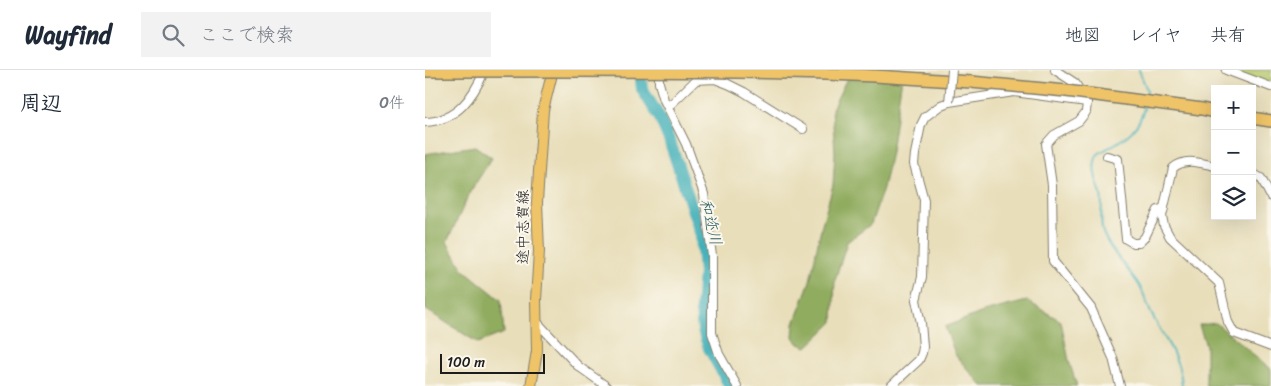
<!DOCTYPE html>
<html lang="ja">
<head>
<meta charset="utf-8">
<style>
  body { margin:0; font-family:Sriracha,"Klee One",sans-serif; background:#f2f2f3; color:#1f2937 }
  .controls { position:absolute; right:15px; top:15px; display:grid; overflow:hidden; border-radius:0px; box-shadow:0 5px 20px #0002 }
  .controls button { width:45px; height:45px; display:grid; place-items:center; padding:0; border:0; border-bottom:1px solid #e0e1e3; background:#fff; color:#1f2937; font:25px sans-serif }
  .scale { position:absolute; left:15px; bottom:12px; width:105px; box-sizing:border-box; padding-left:5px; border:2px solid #1c1c1c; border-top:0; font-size:14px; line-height:18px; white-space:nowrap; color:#1c1c1c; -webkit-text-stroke:4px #fbf7ec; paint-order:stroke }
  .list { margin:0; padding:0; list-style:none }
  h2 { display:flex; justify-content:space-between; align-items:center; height:65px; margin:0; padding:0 20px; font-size:21px }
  h2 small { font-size:16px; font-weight:400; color:#747a83 }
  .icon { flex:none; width:28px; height:28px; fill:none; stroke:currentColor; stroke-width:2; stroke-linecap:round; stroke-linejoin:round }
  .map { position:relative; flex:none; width:846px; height:316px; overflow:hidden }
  header { display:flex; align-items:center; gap:30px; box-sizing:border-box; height:70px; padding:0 25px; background:#fff; border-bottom:1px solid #e0e1e3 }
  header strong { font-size:24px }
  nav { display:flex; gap:28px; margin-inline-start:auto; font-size:18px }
  .search { width:350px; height:45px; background:#f2f2f3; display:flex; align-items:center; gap:12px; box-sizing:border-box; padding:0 18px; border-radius:0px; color:#747a83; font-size:19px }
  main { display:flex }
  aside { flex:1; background:#fff }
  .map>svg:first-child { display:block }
</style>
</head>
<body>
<header>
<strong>Wayfind</strong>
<div class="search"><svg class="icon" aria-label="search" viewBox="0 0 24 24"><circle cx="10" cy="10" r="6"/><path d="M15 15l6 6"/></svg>ここで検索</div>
<nav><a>地図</a><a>レイヤ</a><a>共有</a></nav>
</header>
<main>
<aside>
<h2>周辺<small>0件</small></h2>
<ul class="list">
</ul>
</aside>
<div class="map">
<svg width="846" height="316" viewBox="0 0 846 316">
  <rect width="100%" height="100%" fill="#fbf7ec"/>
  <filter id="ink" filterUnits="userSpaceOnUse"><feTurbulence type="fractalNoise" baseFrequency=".02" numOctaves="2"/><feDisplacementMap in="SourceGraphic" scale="10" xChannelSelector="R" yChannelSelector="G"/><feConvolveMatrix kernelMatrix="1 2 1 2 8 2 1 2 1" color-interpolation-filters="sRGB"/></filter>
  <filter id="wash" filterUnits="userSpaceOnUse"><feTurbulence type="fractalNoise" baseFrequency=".0096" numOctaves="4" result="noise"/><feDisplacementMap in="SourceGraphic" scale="20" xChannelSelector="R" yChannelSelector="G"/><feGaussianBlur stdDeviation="1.12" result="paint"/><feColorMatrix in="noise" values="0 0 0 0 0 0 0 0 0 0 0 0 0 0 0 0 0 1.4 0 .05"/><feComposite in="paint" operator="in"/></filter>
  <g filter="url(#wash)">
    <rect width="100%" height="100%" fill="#e8deba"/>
    <path fill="#b5c76b" stroke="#687244" d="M793 0H846V17L823 15Z"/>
    <g fill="#90ac5f" stroke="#56643e">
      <path d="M426 0H478L466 82 458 118 446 154 422 172 410 210 408 252 382 277 374 274 368 267 369 254 385 211 396 158 408 115 410 82 407 39Z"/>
      <path d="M50 76 67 88 45 122 22 172 38 199 76 230 79 263 53 273 0 239V84Z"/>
      <path d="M602 231 636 251 644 291 652 316H557L531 286 520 257 558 242Z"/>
      <path d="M791 253 846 299V316H781V276L774 255Z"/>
    </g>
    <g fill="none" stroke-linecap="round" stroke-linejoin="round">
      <g stroke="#3fafb8" stroke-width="2">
        <path d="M714 0 722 20 721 27"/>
        <path d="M720 34C714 64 696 70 673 84 665 97 672 111 676 124 679 138 673 152 679 165 687 184 703 198 714 215 719 223 722 234 726 243 738 266 756 289 757 316"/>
      </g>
      <path stroke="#3fafb8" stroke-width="12" d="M215 0 217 19 235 48 245 72 276 165 279 203 276 239 278 260 284 278 305 316"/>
    </g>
  </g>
  <g filter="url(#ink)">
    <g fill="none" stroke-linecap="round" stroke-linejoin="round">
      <g stroke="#827d6b" stroke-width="10">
        <g id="minor">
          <path d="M234 0V13L239 30 261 74 279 124 287 186V263L294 284 312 316"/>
          <path d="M630 0 650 13 662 32 661 42 654 51 629 65 621 74 627 115 628 191 666 238 688 288 695 316"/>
          <path d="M801 0 846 17"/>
          <path d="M243 37 271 10 290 9 303 14 319 22 378 59"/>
          <path d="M0 52C32 51 48 27 60 0"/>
          <path d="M682 86 693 89 701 169 708 173H714L720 167 733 140 739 138"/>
          <path d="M790 96C775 93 761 87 748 98L737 146 739 156 745 167 794 213 803 252 809 263 846 277"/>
          <path d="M827 103 836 108 846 127"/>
          <path d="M111 251 153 296 181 316"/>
          <path d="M466 316 494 290 497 283 498 277 496 253 491 230 497 207 499 130 489 94 490 84 496 55 500 47 516 35 524 32 589 22 662 32"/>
        </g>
      </g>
      <g stroke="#827d6b" stroke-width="12">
        <path id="major" d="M106 316 112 281 111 230 114 181 112 132 118 40 128 0"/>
      </g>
      <g stroke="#827d6b" stroke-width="14">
        <g id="highway">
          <path d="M0 1H48"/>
          <path d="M450 6 546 12"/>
          <path d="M777 39 790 42"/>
          <path d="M827 48 846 51"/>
        </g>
      </g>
      <use href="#minor" stroke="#fff" stroke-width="8"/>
      <use href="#major" stroke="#efc469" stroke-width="10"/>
      <use href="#highway" stroke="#efc469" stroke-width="11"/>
      <g stroke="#827d6b" stroke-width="10" stroke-linecap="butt">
        <path id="minor-bridge" d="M524 32 527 0"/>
      </g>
      <g stroke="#827d6b" stroke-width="14" stroke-linecap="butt">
        <g id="highway-bridge">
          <path d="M48 1C182 1 316 0 450 6"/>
          <path d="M546 12 641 21 777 39"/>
        </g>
      </g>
      <use href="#minor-bridge" stroke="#fff" stroke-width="8"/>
      <use href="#highway-bridge" stroke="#efc469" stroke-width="11"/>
    </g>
  </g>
  <g text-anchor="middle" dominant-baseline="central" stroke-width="4" stroke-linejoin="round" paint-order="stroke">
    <g font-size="15" fill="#1c1c1c" stroke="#fbf7ec">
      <text transform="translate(98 157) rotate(-90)">途中志賀線</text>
    </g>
    <g font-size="16" font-style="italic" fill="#2c5e62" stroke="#fbf7ec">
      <text transform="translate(286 152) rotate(76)">和迩川</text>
    </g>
  </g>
</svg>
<div class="controls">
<button>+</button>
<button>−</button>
<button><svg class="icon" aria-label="layers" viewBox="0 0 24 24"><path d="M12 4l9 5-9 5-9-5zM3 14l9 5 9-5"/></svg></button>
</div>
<div class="scale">100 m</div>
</div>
</main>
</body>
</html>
